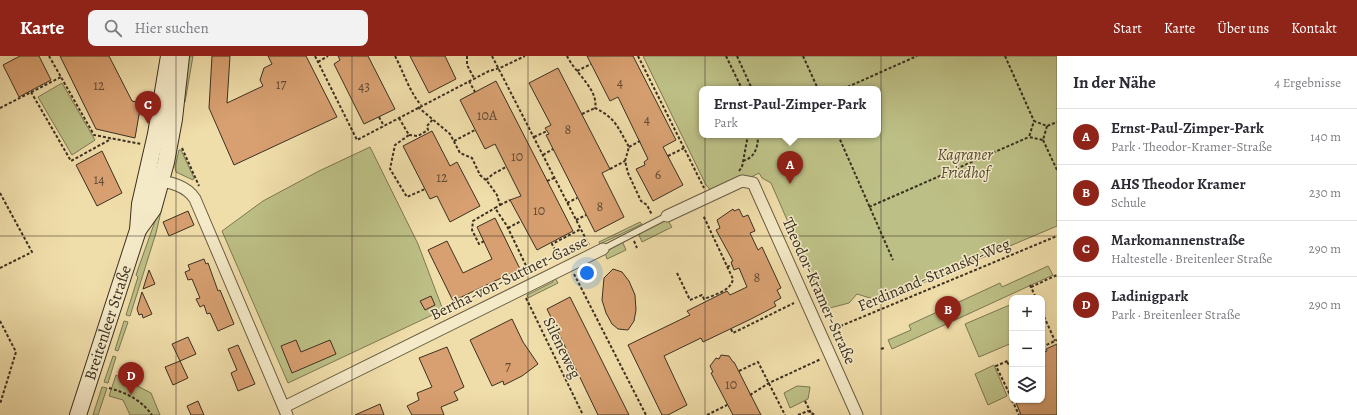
<!DOCTYPE html>
<html lang="de">
<head>
<meta charset="utf-8">
<style>
  body { margin:0; font-family:Alegreya,serif; background:#f2f2f3; color:#2b2b33 }
  .controls { position:absolute; right:12px; bottom:12px; display:grid; overflow:hidden; border-radius:8px; box-shadow:0 1px 3px #0004 }
  .controls button { width:36px; height:36px; display:grid; place-items:center; padding:0; border:0; border-bottom:1px solid #e1e1e2; background:#fff; color:#2b2b33; font:20px sans-serif }
  .you { position:absolute; left:587px; top:217px; width:14px; height:14px; margin:-10px; border:3px solid #fff; border-radius:50%; background:#1a73e8; box-shadow:0 0 0 6px #1a73e833 }
  .badge { display:grid; place-items:center; width:26px; height:26px; border-radius:50%; background:#8f2418; color:#fff; font-size:13px; font-weight:700 }
  .pin { position:absolute; translate:-50% -33px; filter:drop-shadow(0 1px 2px #0008) }
  .pin::after { content:''; position:absolute; top:21px; width:14px; height:12px; background:inherit; clip-path:polygon(0 0,100% 0,50% 100%) }
  .popup { position:absolute; left:699px; top:30px; width:182px; height:52px; box-sizing:border-box; display:grid; place-content:center; border-radius:8px; background:#fff; filter:drop-shadow(0 1px 3px #0005); font-size:13px; white-space:nowrap; color:#7c7c81 }
  .popup b { font-size:15px; color:#2b2b33 }
  .popup::after { content:''; position:absolute; left:50%; top:100%; margin-left:-8px; border:8px solid transparent; border-top-color:#fff }
  .list { margin:0; padding:0; list-style:none }
  h2 { display:flex; justify-content:space-between; align-items:center; height:52px; margin:0; padding:0 16px; font-size:17px }
  h2 small { font-size:13px; font-weight:400; color:#7c7c81 }
  .list li { display:grid; grid-template-columns:26px 1fr auto; gap:12px; align-items:center; box-sizing:border-box; height:56px; padding:0 16px; border-top:1px solid #e1e1e2 }
  .list b { display:block; font-size:15px; white-space:nowrap }
  .list p { margin:0; font-size:13px; white-space:nowrap; color:#7c7c81 }
  .list em { font-size:13px; font-style:normal; color:#7c7c81 }
  .icon { flex:none; width:22px; height:22px; fill:none; stroke:currentColor; stroke-width:2; stroke-linecap:round; stroke-linejoin:round }
  .map { position:relative; flex:none; width:1057px; height:359px; overflow:hidden }
  header { display:flex; align-items:center; gap:24px; box-sizing:border-box; height:56px; padding:0 20px; background:#8f2418; color:#fff }
  header strong { font-size:19px }
  nav { display:flex; gap:22px; margin-inline-start:auto; font-size:14px }
  .search { width:280px; height:36px; background:#f2f2f3; display:flex; align-items:center; gap:10px; box-sizing:border-box; padding:0 14px; border-radius:8px; color:#7c7c81; font-size:15px }
  main { display:flex }
  aside { flex:1; background:#fff }
  .map>svg:first-child { display:block }
</style>
</head>
<body>
<header>
<strong>Karte</strong>
<div class="search"><svg class="icon" aria-label="search" viewBox="0 0 24 24"><circle cx="10" cy="10" r="6"/><path d="M15 15l6 6"/></svg>Hier suchen</div>
<nav><a>Start</a><a>Karte</a><a>Über uns</a><a>Kontakt</a></nav>
</header>
<main>
<div class="map">
<svg width="1057" height="359" viewBox="0 0 1057 359">
  <rect width="100%" height="100%" fill="#f0deaa"/>
  <filter id="stains"><feTurbulence type="fractalNoise" baseFrequency=".005" numOctaves="4"/><feColorMatrix values="0 0 0 0 .2 0 0 0 0 .09 0 0 0 0 .02 0 0 0 .5 -.17"/></filter>
  <radialGradient id="worn" r=".72"><stop offset=".6" stop-color="#630" stop-opacity="0"/><stop offset="1" stop-color="#630" stop-opacity=".3"/></radialGradient>
  <g fill="#bdc086" stroke="#7c7854" fill-rule="evenodd">
    <path d="M188 0H193L185 46 182 45Z"/>
    <path d="M643 0H1057V170L880 245 857 238 849 247 826 253 771 127 762 122 759 117 715 139 706 129ZM702 33H878V79H702Z"/>
    <path d="M62 27 95 84 72 99 38 41Z"/>
    <path d="M370 91 418 188 443 254 288 327 222 175 263 145 319 115Z"/>
    <path d="M181 94 194 122 193 124 176 116 175 111 179 94Z"/>
    <path d="M166 134 156 177 130 260 126 259 138 221 136 219Z"/>
    <path d="M667 163 672 171 642 186 638 177Z"/>
    <path d="M640 166 642 168 600 188 599 186Z"/>
    <path d="M622 185 626 194 607 203 604 194Z"/>
    <path d="M1048 210 1053 219 892 293 888 284 911 274 909 269 1000 227 1002 231Z"/>
    <path d="M555 222 558 227 528 242 527 239 553 226 552 224Z"/>
    <path d="M1012 248V287L979 301 965 268Z"/>
    <path d="M124 265 128 266 118 295 115 294Z"/>
    <path d="M113 300 116 301 108 327 104 326Z"/>
    <path d="M994 309 1007 340 988 349 975 318Z"/>
    <path d="M116 319 151 337 160 359H130L123 344 109 340Z"/>
    <path d="M797 330 810 331 808 343 790 352 784 337Z"/>
    <path d="M102 331 107 332 98 359H93Z"/>
  </g>
  <g fill="#d8a071" stroke="#3c3022">
    <path d="M20 0H39L51 24 19 41 3 9Z"/>
    <path d="M60 0H109L132 45 141 47 135 82 96 73Z"/>
    <path d="M212 0H230L227 47 263 30 260 24 264 12 272 8 268 0H306L337 61 234 109 209 52Z"/>
    <path d="M338 0H368L395 53 364 68 334 8 340 4Z"/>
    <path d="M410 0H445L456 23 429 37Z"/>
    <path d="M587 0H633L676 84 663 91 683 129 653 145 636 113 645 109 644 106 648 103 618 41 610 45Z"/>
    <path d="M558 12 610 113 602 117 624 161 595 176 546 79 549 78 545 72 551 69 529 27Z"/>
    <path d="M496 25 573 175 537 194 510 144 521 140 495 88 485 93 460 44Z"/>
    <path d="M432 75 450 110 457 106 480 150 450 166 437 140 430 143 403 90Z"/>
    <path d="M102 95 122 137 97 150 76 109Z"/>
    <path d="M733 153 734 155 739 153 743 161 748 159 755 175 750 177 758 194 762 191 781 232 777 234 781 242 774 246 776 250 751 263 703 286 701 282 664 300 687 349 668 359H662L628 289 690 259 687 255 727 235 730 239 747 231 739 212 734 214 731 206 733 205 716 174 720 172 717 164Z"/>
    <path d="M188 155 194 169 169 180 163 166Z"/>
    <path d="M495 162 520 213 453 245 428 194 447 185 463 217 492 203 477 171Z"/>
    <path d="M204 203 206 208 208 207 218 235 220 234 234 268 218 275 210 257 207 258 204 249 200 251 196 243 200 242 192 223 188 224 185 216 190 214 188 209Z"/>
    <path d="M613 213 622 216 629 225 635 239 636 254 634 265 628 274 618 273 612 268 606 257 602 244 604 222Z"/>
    <path d="M149 214 155 228 143 233Z"/>
    <path d="M142 236 152 258 143 262 142 258 139 259 137 253Z"/>
    <path d="M431 240 435 249 425 254 420 245Z"/>
    <path d="M570 241 629 359H598L547 253Z"/>
    <path d="M512 263 523 286 538 308 522 320 504 329 503 325 492 330 470 284Z"/>
    <path d="M188 281 196 298 180 305 172 288Z"/>
    <path d="M296 284 301 296 330 284 336 298 292 317 281 290Z"/>
    <path d="M1057 288V359H1021L1015 344H1042V297L1047 295 1046 293Z"/>
    <path d="M238 289 255 328 238 335 231 317 237 314 228 293Z"/>
    <path d="M447 291 464 331 454 336 458 344 441 351 444 359H412L407 350 419 344 417 337 432 331 419 302Z"/>
    <path d="M721 299 729 300 733 306H734L761 359H733L711 317 713 316 710 310 716 302 719 303Z"/>
    <path d="M180 305 188 322 173 329 165 311Z"/>
    <path d="M198 345 204 359H191L187 350Z"/>
    <path d="M380 348 384 359H355Z"/>
  </g>
  <g fill="none" stroke-linecap="round" stroke-linejoin="round">
    <g stroke="#695c44" stroke-width="8">
      <path id="service" d="M603 193 667 160"/>
    </g>
    <g stroke="#695c44" stroke-width="13">
      <g id="minor">
        <path d="M154 125C169 125 187 130 195 143L287 359"/>
        <path d="M667 160 742 125 753 127 857 359"/>
        <path d="M284 351 603 193"/>
      </g>
    </g>
    <g stroke="#3c3022" stroke-width="18">
      <g id="secondary">
        <path d="M138 174 153 153 166 106 174 63 181 0"/>
        <path id="s1" d="M78 359 138 174 140 148 156 78 169 0"/>
      </g>
    </g>
    <g stroke="#3c3022" stroke-width="2" stroke-dasharray="3 2" stroke-linecap="butt">
      <path d="M49 0 94 79 141 88"/>
      <path d="M315 0 357 84 489 15 500 12 525 0"/>
      <path d="M395 0C404 17 409 35 421 49"/>
      <path d="M467 0V9L474 22"/>
      <path d="M492 0 589 189"/>
      <path d="M567 0C575 17 599 34 595 52 616 62 618 72 629 91L625 105 628 117 641 145 647 149 652 159"/>
      <path d="M638 0 704 132"/>
      <path d="M726 0 742 33 751 29"/>
      <path d="M737 0 752 33"/>
      <path d="M803 0 818 33"/>
      <path d="M1005 0 1034 65"/>
      <path d="M318 6 328 0"/>
      <path d="M577 15 591 8"/>
      <path d="M469 25 475 36"/>
      <path d="M843 33 917 0"/>
      <path d="M31 36 71 105 111 83"/>
      <path d="M418 51 450 78 460 97 472 102 480 119 487 125 497 139 500 149 495 152 507 170 530 218"/>
      <path d="M0 52 61 21"/>
      <path d="M582 58 595 52"/>
      <path d="M379 61 384 70"/>
      <path d="M399 62 409 79 395 89 390 113 407 141 425 133"/>
      <path d="M1047 70 1043 84 1029 81 1034 65 1047 70 1057 66"/>
      <path d="M409 79 418 80 428 74 427 70 433 63"/>
      <path d="M838 79 893 204"/>
      <path d="M534 81 547 75"/>
      <path d="M1043 84 1057 114"/>
      <path d="M454 85 475 74"/>
      <path d="M629 91 640 85"/>
      <path d="M182 92 199 130"/>
      <path d="M543 99 553 93"/>
      <path d="M668 100 684 92"/>
      <path d="M743 105C756 101 758 90 758 79"/>
      <path d="M610 113 625 105"/>
      <path d="M739 115 742 111 748 79"/>
      <path d="M486 124 493 118 506 111"/>
      <path d="M547 125 554 122"/>
      <path d="M0 137 32 196 0 212"/>
      <path d="M567 147 577 142"/>
      <path d="M500 149 510 144"/>
      <path d="M869 151 1029 81"/>
      <path d="M576 164 586 159"/>
      <path d="M508 172 521 165"/>
      <path d="M484 185 479 188 472 174 473 165 495 152"/>
      <path d="M634 185 637 192"/>
      <path d="M560 203 552 188 581 173"/>
      <path d="M727 211 732 209"/>
      <path d="M677 217 690 244 702 239 704 243C714 239 731 235 733 223L703 159"/>
      <path d="M574 218 646 359"/>
      <path d="M1030 229 1036 242"/>
      <path d="M1031 231 1057 219"/>
      <path d="M526 242 583 359"/>
      <path d="M1042 256 1055 285"/>
      <path d="M0 265 16 296 0 348"/>
      <path d="M731 273 733 277 794 247"/>
      <path d="M831 274 1057 180"/>
      <path d="M1042 291 1057 284"/>
      <path d="M881 293 884 292"/>
      <path d="M1012 303 996 310 1012 343"/>
      <path d="M1007 306 1009 309"/>
      <path d="M739 315 758 306 785 359"/>
      <path d="M109 332C127 337 141 344 152 359"/>
      <path d="M750 339 769 327 821 303"/>
      <path d="M1012 344 1019 359"/>
      <path d="M805 345 812 359"/>
      <path d="M707 359 727 349"/>
      <path d="M798 359 808 355 815 359"/>
    </g>
    <use href="#service" stroke="#f5eac8" stroke-width="5.5"/>
    <use href="#minor" stroke="#f5eac8" stroke-width="11"/>
    <use href="#secondary" stroke="#f5eac8" stroke-width="16"/>
  </g>
  <path fill="none" stroke="#3c3022" stroke-width="1" stroke-opacity="0.55" d="M176 0V359M352 0V359M528 0V359M705 0V359M881 0V359M0 180H1057"/>
  <g text-anchor="middle" dominant-baseline="central" stroke-width="3" stroke-linejoin="round" paint-order="stroke">
    <g font-size="14" fill="#634c36">
      <text x="620" y="26">4</text>
      <text x="281" y="28">17</text>
      <text x="99" y="29">12</text>
      <text x="364" y="30">43</text>
      <text x="487" y="59">10A</text>
      <text x="647" y="63">4</text>
      <text x="568" y="73">8</text>
      <text x="517" y="100">10</text>
      <text x="658" y="118">6</text>
      <text x="442" y="121">12</text>
      <text x="99" y="123">14</text>
      <text x="600" y="150">8</text>
      <text x="539" y="154">10</text>
      <text x="757" y="221">8</text>
      <text x="508" y="310">7</text>
      <text x="731" y="328">10</text>
    </g>
    <g font-size="16" font-style="italic" fill="#564d36" stroke="#f5eac8">
      <text x="965" y="99">Kagraner<tspan x="965" dy="18">Friedhof</tspan></text>
    </g>
    <g font-size="16" fill="#3c3022" stroke="#f5eac8">
      <text transform="translate(934 219) rotate(-23)">Ferdinand-Stransky-Weg</text>
      <text transform="translate(509 222) rotate(-26)">Bertha-von-Suttner-Gasse</text>
      <text transform="translate(819 235) rotate(66)">Theodor-Kramer-Straße</text>
      <text stroke="none"><textPath href="#s1" startOffset="97">Breitenleer Straße</textPath></text>
      <text transform="translate(562 292) rotate(64)">Sileneweg</text>
    </g>
  </g>
  <rect width="100%" height="100%" filter="url(#stains)"/>
  <rect width="100%" height="100%" fill="url(#worn)"/>
</svg>
<div class="controls">
<button>+</button>
<button>−</button>
<button><svg class="icon" aria-label="layers" viewBox="0 0 24 24"><path d="M12 4l9 5-9 5-9-5zM3 14l9 5 9-5"/></svg></button>
</div>
<div class="you"></div>
<div class="pin badge" style="left:790px;top:128px">A</div>
<div class="popup"><b>Ernst-Paul-Zimper-Park</b>Park</div>
<div class="pin badge" style="left:948px;top:273px">B</div>
<div class="pin badge" style="left:148px;top:68px">C</div>
<div class="pin badge" style="left:131px;top:339px">D</div>
</div>
<aside>
<h2>In der Nähe<small>4 Ergebnisse</small></h2>
<ul class="list">
<li><span class="badge">A</span><div><b>Ernst-Paul-Zimper-Park</b><p>Park · Theodor-Kramer-Straße</p></div><em>140 m</em></li>
<li><span class="badge">B</span><div><b>AHS Theodor Kramer</b><p>Schule</p></div><em>230 m</em></li>
<li><span class="badge">C</span><div><b>Markomannenstraße</b><p>Haltestelle · Breitenleer Straße</p></div><em>290 m</em></li>
<li><span class="badge">D</span><div><b>Ladinigpark</b><p>Park · Breitenleer Straße</p></div><em>290 m</em></li>
</ul>
</aside>
</main>
</body>
</html>
